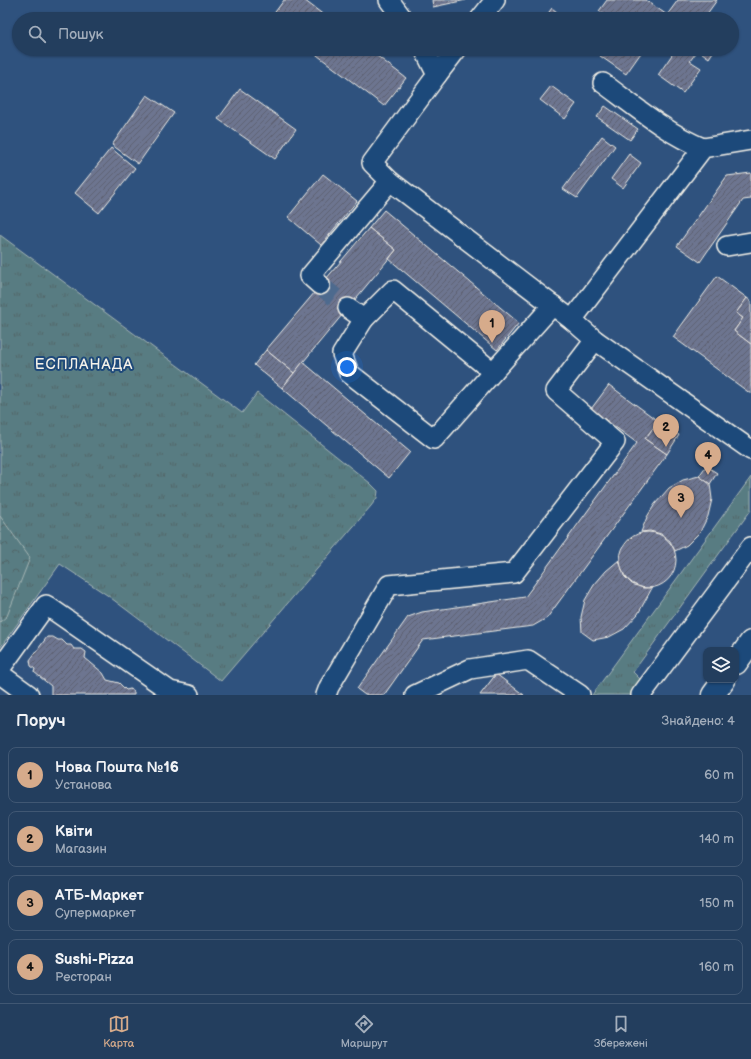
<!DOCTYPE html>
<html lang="uk">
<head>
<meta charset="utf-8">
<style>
  body { margin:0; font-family:"Balsamiq Sans",sans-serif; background:#2f4967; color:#f1f3f6 }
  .controls { position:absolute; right:12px; bottom:12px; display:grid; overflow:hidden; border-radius:8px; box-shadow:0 1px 3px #0004 }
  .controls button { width:36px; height:36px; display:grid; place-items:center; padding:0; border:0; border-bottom:1px solid #405773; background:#233e5e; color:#f1f3f6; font:20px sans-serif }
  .you { position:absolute; left:347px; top:367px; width:14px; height:14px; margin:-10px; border:3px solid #fff; border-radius:50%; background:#1a73e8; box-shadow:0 0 0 6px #1a73e833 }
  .badge { display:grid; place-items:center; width:26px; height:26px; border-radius:50%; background:#d6ab8b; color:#111; font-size:13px; font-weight:700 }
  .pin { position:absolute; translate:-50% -33px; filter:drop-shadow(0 1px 2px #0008) }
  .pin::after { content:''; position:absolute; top:21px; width:14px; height:12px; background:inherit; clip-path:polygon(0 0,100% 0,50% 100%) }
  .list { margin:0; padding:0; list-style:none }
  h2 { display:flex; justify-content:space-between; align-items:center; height:52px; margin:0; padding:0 16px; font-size:17px }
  h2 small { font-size:13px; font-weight:400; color:#a3aebc }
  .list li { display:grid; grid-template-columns:26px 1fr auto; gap:12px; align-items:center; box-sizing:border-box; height:56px; margin:0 8px 8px; padding:0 8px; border:1px solid #405773; border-radius:8px }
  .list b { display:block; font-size:15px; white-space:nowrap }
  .list p { margin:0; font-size:13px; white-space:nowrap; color:#a3aebc }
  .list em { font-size:13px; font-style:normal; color:#a3aebc }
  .icon { flex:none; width:22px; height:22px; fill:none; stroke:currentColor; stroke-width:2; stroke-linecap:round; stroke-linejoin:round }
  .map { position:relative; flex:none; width:751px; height:695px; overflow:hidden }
  .search { position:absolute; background:#233e5e; box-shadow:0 1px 3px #0004; left:12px; right:12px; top:12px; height:44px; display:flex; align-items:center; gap:10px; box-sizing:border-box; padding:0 14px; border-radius:22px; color:#a3aebc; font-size:15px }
  .sheet { height:308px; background:#233e5e }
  nav { display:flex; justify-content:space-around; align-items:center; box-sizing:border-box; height:56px; border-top:1px solid #405773; background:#233e5e; font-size:11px; color:#a3aebc }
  nav a { display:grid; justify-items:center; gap:2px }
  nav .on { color:#d6ab8b }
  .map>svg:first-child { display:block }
</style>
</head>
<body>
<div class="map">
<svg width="751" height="695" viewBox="0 0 751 695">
  <defs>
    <pattern id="grass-tufts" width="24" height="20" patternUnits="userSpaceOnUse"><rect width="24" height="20" fill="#587c82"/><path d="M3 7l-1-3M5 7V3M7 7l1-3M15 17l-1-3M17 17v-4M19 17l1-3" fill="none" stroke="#516567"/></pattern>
    <pattern id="forest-crowns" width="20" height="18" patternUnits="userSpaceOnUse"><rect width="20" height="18" fill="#587c82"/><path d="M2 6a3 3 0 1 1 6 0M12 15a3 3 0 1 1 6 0" fill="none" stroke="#516567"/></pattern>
    <pattern id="building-hatch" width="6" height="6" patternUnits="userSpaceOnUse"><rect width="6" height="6" fill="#6d7490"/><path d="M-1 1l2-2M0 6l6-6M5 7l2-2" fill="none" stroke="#5d606f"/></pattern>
  </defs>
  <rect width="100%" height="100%" fill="#2f527e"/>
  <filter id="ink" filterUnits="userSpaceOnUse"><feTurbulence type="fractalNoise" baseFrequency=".025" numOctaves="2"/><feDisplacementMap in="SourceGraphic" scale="8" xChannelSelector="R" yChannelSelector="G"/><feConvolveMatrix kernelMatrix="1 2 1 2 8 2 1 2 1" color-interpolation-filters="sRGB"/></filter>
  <g filter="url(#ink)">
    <g fill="url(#grass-tufts)" stroke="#a6b6b5">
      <path d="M0 235 242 413 257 393 370 483 378 491 377 498 371 506 221 681 107 595 60 564 0 648Z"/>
      <path d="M751 477V510L633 672 640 679 641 687 635 695H592Z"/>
    </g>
    <path fill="url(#forest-crowns)" stroke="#a6b6b5" d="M0 516 30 558 7 616 0 622Z"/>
    <g fill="url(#building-hatch)" stroke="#f4f1e8">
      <path d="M284 0H304L329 19H270Z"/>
      <path d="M432 0H466L433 7Z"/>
      <path d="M607 0H646L667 15 678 0H717L704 18 706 19H610L599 11Z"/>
      <path d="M552 8 563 17 562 19H544Z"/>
      <path d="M309 49H368L406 78 384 106Z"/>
      <path d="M606 49H641L643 50 626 74 600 56Z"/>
      <path d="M676 49H715L709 58 698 50 690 61 701 68 683 93 658 75Z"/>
      <path d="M551 86 576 104 565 119 540 100Z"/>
      <path d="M240 89 296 129 275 159 218 119Z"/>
      <path d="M147 95 174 113 138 164 112 145Z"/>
      <path d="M605 106 638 129 630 140 597 117Z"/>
      <path d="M602 136 615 146 577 198 563 189Z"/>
      <path d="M111 148 135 168 99 213 75 193Z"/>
      <path d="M629 154 641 163 623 188 611 179Z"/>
      <path d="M751 173V199L743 200 700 262 677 246 727 176Z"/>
      <path d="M323 174 357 201 321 245 288 217Z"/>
      <path d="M384 210 519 323 497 350 389 259 396 250 369 228Z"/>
      <path d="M369 228 396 250 294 373 266 350Z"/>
      <path d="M717 276 747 298 736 313 743 318 734 331 751 344V394L673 337Z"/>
      <path d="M747 298 751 301V344L734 331 743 318 736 313Z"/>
      <path d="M266 350 294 373 282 388 254 365Z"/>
      <path d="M303 362 410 452 389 478 282 388Z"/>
      <path d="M609 385 658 421 645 439 667 454 547 618 533 626 423 640 384 695H365L357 689 408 617 422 612 525 597 637 443 591 409Z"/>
      <path d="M658 421 679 435 667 454 645 439Z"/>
      <path d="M706 466 717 473 710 484 699 476Z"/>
      <path d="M699 476 710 484 712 499 708 516 700 532 687 545 675 551 670 541 661 534 650 531 641 532 647 517 655 504 669 488 683 480Z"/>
      <circle cx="648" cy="560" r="28"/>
      <path d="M619 560 624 576 632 584 643 588H652L638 614 624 629 609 637 593 640 582 632 581 617 585 600 594 585 606 571Z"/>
      <path d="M47 637H53L58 640H62L67 645H71L74 649H82L86 652 85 658 103 673 107 680 119 683 126 690 130 689 134 692V695H51V686L34 672 35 669 31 666 30 660Z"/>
      <path d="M496 674 524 695H480Z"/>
    </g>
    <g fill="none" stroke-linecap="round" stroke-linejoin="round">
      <path stroke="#4d6a8e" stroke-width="19" stroke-dasharray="19 10" stroke-linecap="butt" d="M320 285 348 308"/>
      <g stroke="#f4f1e8" stroke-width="22">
        <g id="minor">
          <path d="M389 0 403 19"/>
          <path d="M480 19 495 0"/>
          <path d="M424 49 437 75 372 163 390 181 572 320 595 340 751 450"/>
          <path d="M437 75 457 49"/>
          <path d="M603 83C633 105 669 135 703 148"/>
          <path d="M727 246 751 242"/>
          <path d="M320 285 310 276 390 181"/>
          <path d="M348 308 364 319 393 290 493 372 553 305"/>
          <path d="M364 319 342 354 349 373 434 439 493 372"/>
          <path d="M572 320 703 148 751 140"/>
          <path d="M0 669 46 605 170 691 189 695"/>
          <path d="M0 674 29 695"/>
          <path d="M326 695 329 687 389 585 514 573 615 442 556 391 595 340"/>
          <path d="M415 695 470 669 528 660 580 695"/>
          <path d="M641 695 751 547"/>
        </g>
      </g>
      <g stroke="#f4f1e8" stroke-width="25">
        <g id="major">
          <path d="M736 663 751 642"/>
          <path d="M713 695 724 680"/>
        </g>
      </g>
      <use href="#minor" stroke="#1f4a7a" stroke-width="19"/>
      <use href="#major" stroke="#1f4a7a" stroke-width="22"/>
    </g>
  </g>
  <g text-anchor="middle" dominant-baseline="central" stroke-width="4" stroke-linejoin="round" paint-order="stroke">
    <g font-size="15" letter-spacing="1" fill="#f4f1e8" stroke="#1f4a7a">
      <text x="84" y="364">ЕСПЛАНАДА</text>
    </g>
  </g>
</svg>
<div class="controls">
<button><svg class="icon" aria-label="layers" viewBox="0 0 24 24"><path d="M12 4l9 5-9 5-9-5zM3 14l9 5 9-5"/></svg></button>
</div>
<div class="you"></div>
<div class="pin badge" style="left:492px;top:343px">1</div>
<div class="pin badge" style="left:666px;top:447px">2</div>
<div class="pin badge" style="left:681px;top:518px">3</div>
<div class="pin badge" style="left:708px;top:475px">4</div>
<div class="search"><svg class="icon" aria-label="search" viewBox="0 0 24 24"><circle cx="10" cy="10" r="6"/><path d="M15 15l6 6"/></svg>Пошук</div>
</div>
<section class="sheet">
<h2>Поруч<small>Знайдено: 4</small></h2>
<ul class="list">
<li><span class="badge">1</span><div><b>Нова Пошта №16</b><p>Установа</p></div><em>60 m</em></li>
<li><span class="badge">2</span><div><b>Квіти</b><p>Магазин</p></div><em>140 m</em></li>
<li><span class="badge">3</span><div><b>АТБ-Маркет</b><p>Супермаркет</p></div><em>150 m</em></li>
<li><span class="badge">4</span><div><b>Sushi-Pizza</b><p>Ресторан</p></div><em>160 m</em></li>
</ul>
</section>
<nav>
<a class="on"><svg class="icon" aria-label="map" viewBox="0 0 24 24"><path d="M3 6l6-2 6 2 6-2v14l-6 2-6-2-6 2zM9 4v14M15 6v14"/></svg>Карта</a>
<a><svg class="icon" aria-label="directions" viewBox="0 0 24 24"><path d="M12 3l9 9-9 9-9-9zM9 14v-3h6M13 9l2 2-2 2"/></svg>Маршрут</a>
<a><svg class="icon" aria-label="saved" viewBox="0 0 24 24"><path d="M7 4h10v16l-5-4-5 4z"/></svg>Збережені</a>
</nav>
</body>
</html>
